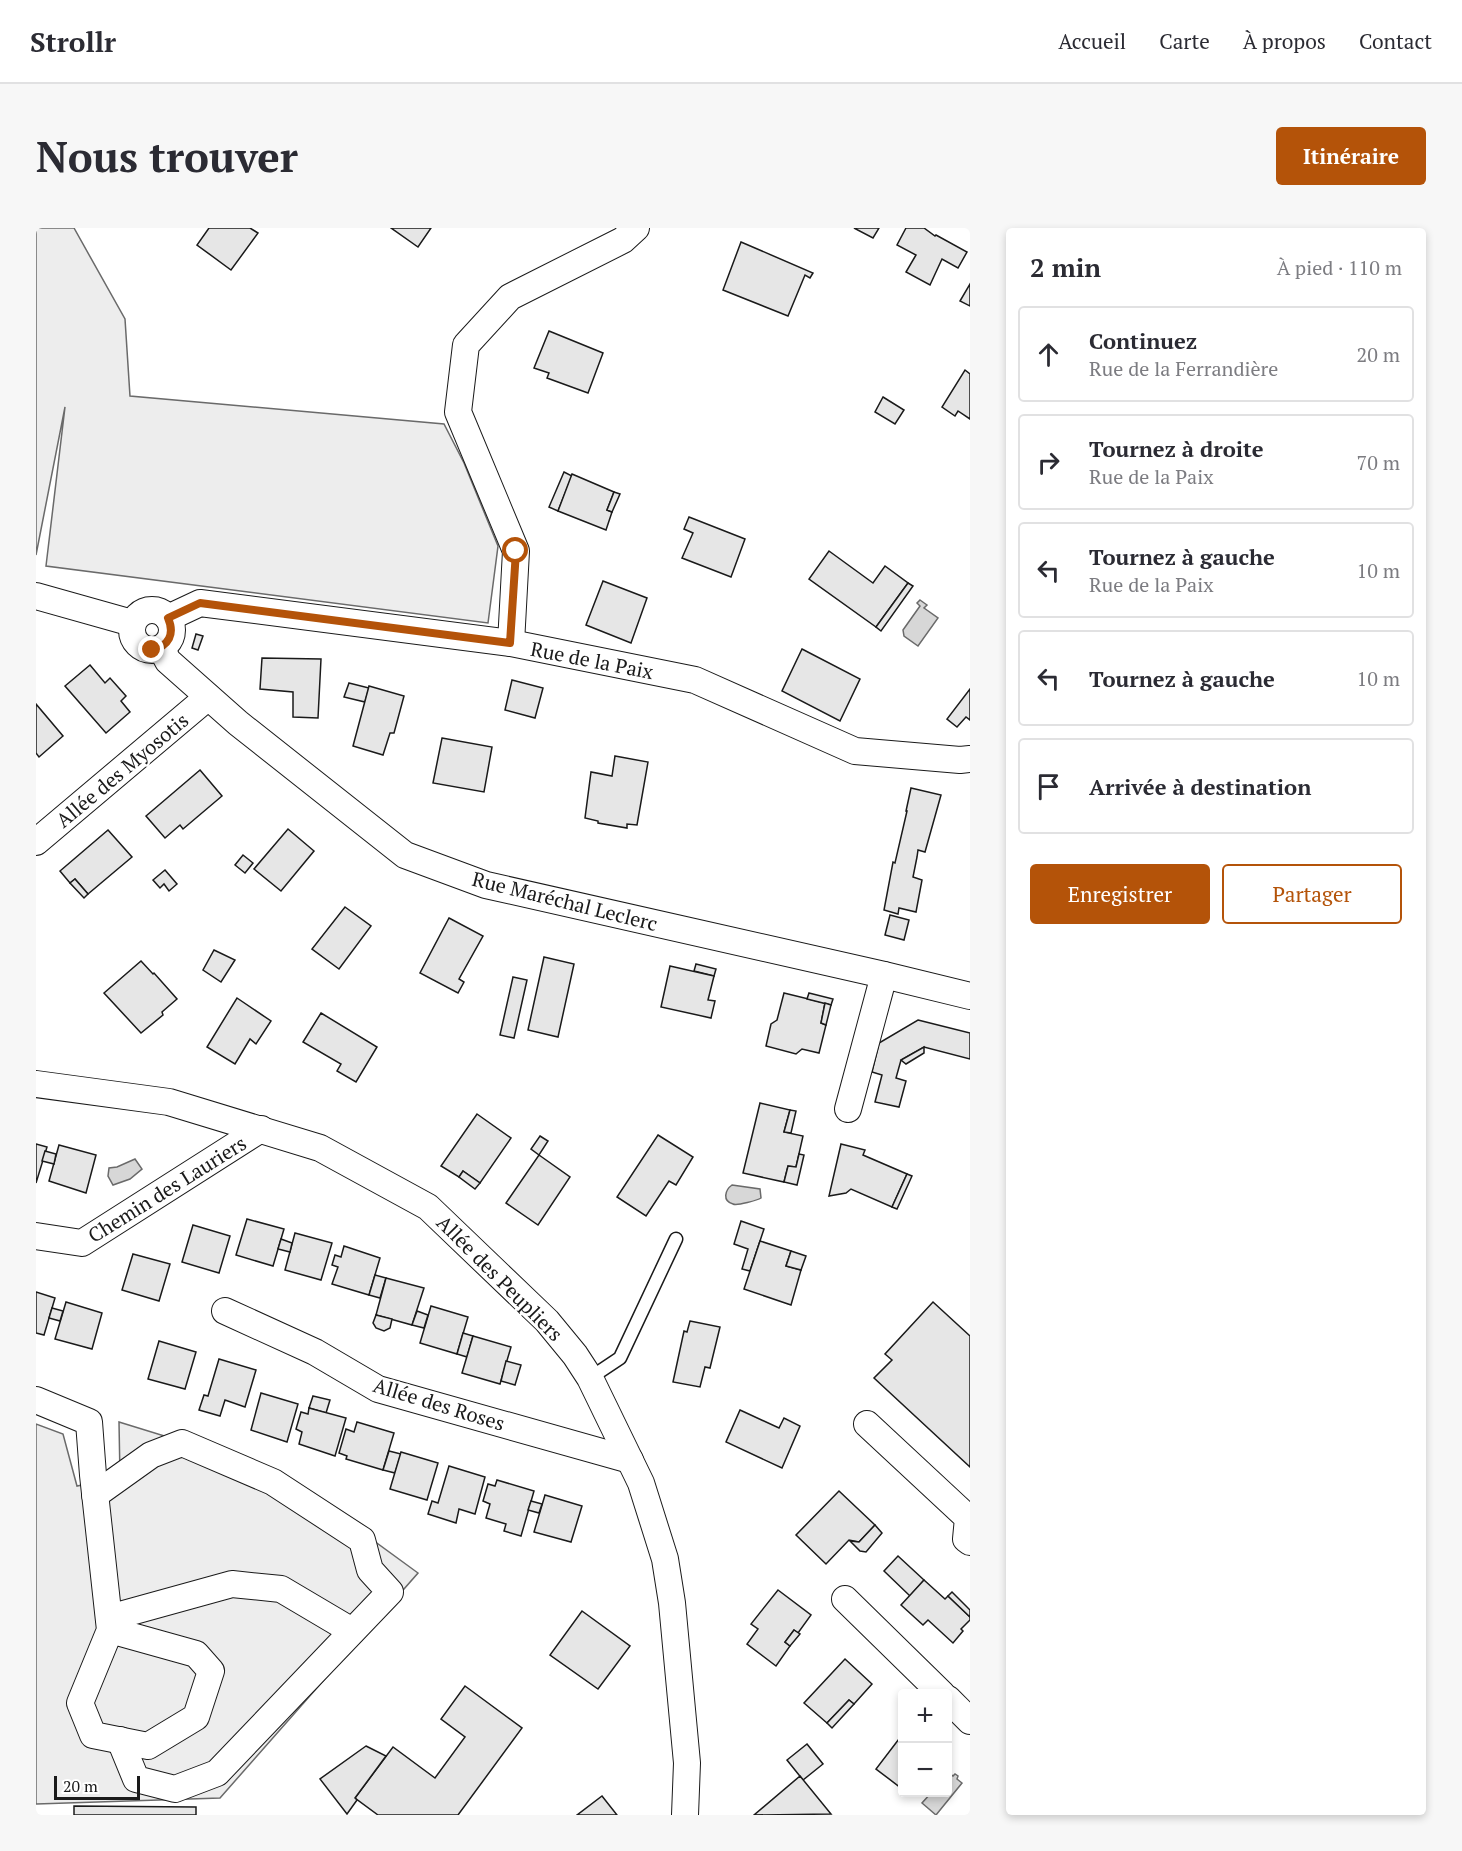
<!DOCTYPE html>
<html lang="fr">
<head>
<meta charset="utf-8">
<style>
  body { margin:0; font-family:"PT Serif",serif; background:#f7f7f7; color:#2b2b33 }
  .controls { position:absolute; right:18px; bottom:18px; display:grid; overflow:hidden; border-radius:6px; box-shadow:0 3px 9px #0003 }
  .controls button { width:54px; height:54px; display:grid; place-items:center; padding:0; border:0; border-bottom:2px solid #e1e1e2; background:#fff; color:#2b2b33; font:30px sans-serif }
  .scale { position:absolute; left:18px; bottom:15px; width:86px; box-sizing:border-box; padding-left:6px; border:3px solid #1a1a1a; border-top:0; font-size:16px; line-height:21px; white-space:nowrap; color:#1a1a1a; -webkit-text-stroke:4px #fff; paint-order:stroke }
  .stop { position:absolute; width:18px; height:18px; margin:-14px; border:4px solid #b45309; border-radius:50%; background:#fff }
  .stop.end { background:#b45309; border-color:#fff; box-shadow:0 2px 6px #0008 }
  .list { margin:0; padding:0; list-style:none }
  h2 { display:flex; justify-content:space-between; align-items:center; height:78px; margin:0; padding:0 24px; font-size:26px }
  h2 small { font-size:20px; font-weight:400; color:#7c7c81 }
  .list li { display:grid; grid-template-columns:39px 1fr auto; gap:18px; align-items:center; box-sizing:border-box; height:96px; margin:0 12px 12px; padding:0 12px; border:2px solid #e1e1e2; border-radius:6px }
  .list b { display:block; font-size:22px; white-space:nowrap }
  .list p { margin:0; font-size:20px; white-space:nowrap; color:#7c7c81 }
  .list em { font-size:20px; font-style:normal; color:#7c7c81 }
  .actions { display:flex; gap:12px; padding:18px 24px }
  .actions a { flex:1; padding:14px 0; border:2px solid #b45309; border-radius:6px; text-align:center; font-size:21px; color:#b45309 }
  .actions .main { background:#b45309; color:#fff }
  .icon { flex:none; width:33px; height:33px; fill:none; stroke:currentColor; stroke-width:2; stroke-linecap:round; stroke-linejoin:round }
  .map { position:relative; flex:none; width:934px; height:1587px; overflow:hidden; border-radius:6px }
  header { display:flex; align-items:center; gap:36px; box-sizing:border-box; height:84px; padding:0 30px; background:#fff; border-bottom:2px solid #e1e1e2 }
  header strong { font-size:28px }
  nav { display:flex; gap:33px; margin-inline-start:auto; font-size:21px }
  .intro { display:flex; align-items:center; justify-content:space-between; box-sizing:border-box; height:144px; padding:0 36px }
  h1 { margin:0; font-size:42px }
  .button { padding:15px 27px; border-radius:6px; background:#b45309; color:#fff; font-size:21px; font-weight:700 }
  main { display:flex; gap:36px; padding:0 36px }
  aside { flex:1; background:#fff; border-radius:6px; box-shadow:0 3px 9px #0003 }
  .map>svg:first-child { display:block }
</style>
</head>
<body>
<header>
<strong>Strollr</strong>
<nav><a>Accueil</a><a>Carte</a><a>À propos</a><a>Contact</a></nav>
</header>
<div class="intro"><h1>Nous trouver</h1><a class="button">Itinéraire</a></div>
<main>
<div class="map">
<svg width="934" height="1587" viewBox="0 0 934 1587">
  <rect width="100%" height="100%" fill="#fff"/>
  <g fill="#ededed" stroke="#6a6a6a" stroke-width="1.5">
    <path d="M0 0H38L89 91 94 168 408 196 428 235 462 318 452 395 10 338 29 179 0 327Z"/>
    <path d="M83 1194 242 1243 382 1345 184 1570 0 1576V1196L27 1206 41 1258 84 1249Z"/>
  </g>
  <g fill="#d7d7d7" stroke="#6a6a6a" stroke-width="1.5">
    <path d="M884 372 891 377 888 380 902 390 882 418 868 408 867 402 884 378 881 375Z"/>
    <path d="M99 931 106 941 94 951 77 957 72 948 73 940 81 939Z"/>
    <path d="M696 957 724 961 725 970C722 972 701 978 697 976 686 973 689 962 696 957Z"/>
    <path d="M912 1545 917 1548 919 1546 922 1548 921 1551 926 1555 900 1587 886 1575 895 1565 912 1564Z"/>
  </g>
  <g fill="#e6e6e6" stroke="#1a1a1a" stroke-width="1.5">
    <path d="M173 0H214L222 5 195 42 161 17Z"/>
    <path d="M355 0H395L382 19Z"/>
    <path d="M818 0H843L837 10Z"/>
    <path d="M870 0H888L899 8 900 7 931 24 922 40 906 31 894 57 870 44 880 27 861 17Z"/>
    <path d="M705 14 777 45 774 50 769 47 752 88 687 62Z"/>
    <path d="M934 56V78L924 73Z"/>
    <path d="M513 103 567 125 552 165 511 150 513 145 498 140Z"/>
    <path d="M929 142 934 146V191L922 183 919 188 906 179Z"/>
    <path d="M847 169 868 182 859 196 839 184Z"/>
    <path d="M528 244 536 248 522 283 513 279Z"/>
    <path d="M536 246 578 264 571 282 576 284 570 302 522 283Z"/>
    <path d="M578 264 584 266 576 284 571 282Z"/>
    <path d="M653 289 709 311 695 349 646 330 657 305 648 301Z"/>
    <path d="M793 323 837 355 849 338 872 355 840 399 773 351Z"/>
    <path d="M567 353 611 370 595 415 550 397Z"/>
    <path d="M872 355 877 358 845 403 840 399Z"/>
    <path d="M160 406 167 408 162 422 156 420Z"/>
    <path d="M766 421 824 451 804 493 746 463Z"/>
    <path d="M226 430 285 431 282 490 257 489V464L224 461Z"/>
    <path d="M54 437 69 455 74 450 90 468 85 473 94 484 70 505 29 458Z"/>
    <path d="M476 452 507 460 499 490 469 482Z"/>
    <path d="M313 455 333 460 329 474 308 469Z"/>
    <path d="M333 458 368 468 358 505H354L347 527 317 518Z"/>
    <path d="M934 461V492L930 489 921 499 911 491Z"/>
    <path d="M0 476 27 508 3 529 0 525Z"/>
    <path d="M406 510 456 519 448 564 397 555Z"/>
    <path d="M579 528 612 534 601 597 591 596V600L562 595V593L549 590 555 544 576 548Z"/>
    <path d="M164 542 186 568 147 601 144 597 129 610 110 588Z"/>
    <path d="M875 560 905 567 889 624 882 622 881 629 877 649 886 652 880 684 863 680 862 686 848 682 857 634 859 635 871 583H870Z"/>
    <path d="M252 601 278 623 245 663 218 641Z"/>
    <path d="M72 602 96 629 52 666 39 651 34 655 24 643Z"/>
    <path d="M207 627 217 635 209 645 199 637Z"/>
    <path d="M129 642 141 656 133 663 128 656 124 660 117 652Z"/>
    <path d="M39 651 52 666 48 670 34 655Z"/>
    <path d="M309 679 335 698 303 741 276 721Z"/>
    <path d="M854 687 873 692 868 712 849 707Z"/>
    <path d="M413 690 447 708 423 751 428 754 422 765 384 745Z"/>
    <path d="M178 722 199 732 185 754 167 742Z"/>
    <path d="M508 729 538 736 522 809 492 802Z"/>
    <path d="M105 733 117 746 118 745 141 771 126 784 127 787 105 805 68 765Z"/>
    <path d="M660 736 680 741 678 748 658 743Z"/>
    <path d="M634 738 678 748 672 772 679 773 675 790 625 779Z"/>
    <path d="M477 749 491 752 478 810 464 807Z"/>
    <path d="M748 765 789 775 785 795 790 797 783 825 766 821 760 826 730 818 735 796 741 792Z"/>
    <path d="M773 765 797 771 795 777 771 771Z"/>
    <path d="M201 770 235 793 220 816 214 811 199 836 171 819Z"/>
    <path d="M789 775 795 777 790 797 785 795Z"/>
    <path d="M285 785 341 819 320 854 301 843 305 836 267 814Z"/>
    <path d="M882 792 934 805V831L888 819 865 832 860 850 870 853 863 879 839 874 846 847 836 844 843 815Z"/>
    <path d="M888 819V825L870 836 865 832Z"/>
    <path d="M724 875 754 882 748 904 767 908 760 939 752 938 748 954 707 945Z"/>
    <path d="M754 882 760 883 755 905 748 904Z"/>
    <path d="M441 886 475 910 444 955 427 943 423 949 405 938Z"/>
    <path d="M622 907 657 929 640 957 633 953 610 988 581 969Z"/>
    <path d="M504 908 512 913 503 927 495 921Z"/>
    <path d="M0 916 11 919 0 955Z"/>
    <path d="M805 916 829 922 827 927 871 946 856 979 815 961 810 965 793 968Z"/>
    <path d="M23 917 60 927 50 965 13 953Z"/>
    <path d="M9 923 20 926 18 936 6 933Z"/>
    <path d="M763 926 768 927 761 957 748 954 752 938 760 939Z"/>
    <path d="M503 927 534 949 502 997 470 975Z"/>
    <path d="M427 943 444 955 439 961 423 949Z"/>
    <path d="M871 946 876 948 861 981 856 979Z"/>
    <path d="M211 991 248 1001 237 1038 200 1027Z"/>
    <path d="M705 993 728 1001 714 1043 706 1041 712 1021 698 1016Z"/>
    <path d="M157 997 194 1008 183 1045 146 1034Z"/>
    <path d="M259 1005 296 1015 285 1052 249 1042Z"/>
    <path d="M245 1011 256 1015 254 1024 242 1021Z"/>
    <path d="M724 1013 755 1023 750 1038 765 1042 755 1077 708 1061Z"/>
    <path d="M308 1018 344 1030 333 1067 296 1056 302 1039 296 1037 299 1027 305 1029Z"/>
    <path d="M755 1023 770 1028 765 1042 750 1038Z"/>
    <path d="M97 1026 134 1036 123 1073 86 1062Z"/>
    <path d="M339 1047 350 1050 344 1070 333 1067Z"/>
    <path d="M350 1050 388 1060 376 1097 340 1087Z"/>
    <path d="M0 1064 19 1070 8 1107 0 1105Z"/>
    <path d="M30 1074 66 1085 56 1121 19 1111Z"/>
    <path d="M897 1074 934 1108V1239L838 1150 856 1132 849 1126Z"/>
    <path d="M395 1078 432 1089 421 1126 384 1115Z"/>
    <path d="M16 1080 27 1083 24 1093 13 1090Z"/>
    <path d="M381 1083 392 1087 388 1100 376 1097Z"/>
    <path d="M340 1087 356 1091 354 1100 348 1103 340 1100 337 1095Z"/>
    <path d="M654 1093 684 1099 674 1140 669 1139 664 1159 637 1154 648 1103 651 1104Z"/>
    <path d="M427 1105 437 1108 431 1129 421 1126Z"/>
    <path d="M437 1108 475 1119 464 1156 426 1145Z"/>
    <path d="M123 1113 160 1124 149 1161 112 1151Z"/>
    <path d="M183 1131 220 1142 209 1179 189 1172 184 1188 163 1182 168 1167 172 1168Z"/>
    <path d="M470 1133 485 1137 479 1157 465 1153Z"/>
    <path d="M225 1165 262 1176 251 1214 215 1202Z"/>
    <path d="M277 1168 294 1172 290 1185 273 1180Z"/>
    <path d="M273 1180 310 1190 299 1228 263 1216 266 1204 260 1201 265 1184 272 1186Z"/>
    <path d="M704 1182 743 1200 748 1190 764 1198 746 1240 690 1214Z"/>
    <path d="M321 1194 358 1205 347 1242 310 1231 311 1228 303 1225 310 1201 318 1204Z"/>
    <path d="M353 1223 365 1226 359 1245 347 1242Z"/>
    <path d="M365 1224 402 1235 391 1272 354 1261Z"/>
    <path d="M413 1238 449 1249 439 1286 423 1281 420 1295 392 1286 396 1273 402 1275Z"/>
    <path d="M461 1252 498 1263 485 1308 468 1303 470 1296 450 1290 454 1276 447 1273 452 1256 459 1258Z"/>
    <path d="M803 1263 839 1297 823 1314 813 1312 790 1336 760 1307Z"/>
    <path d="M509 1267 546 1278 535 1314 498 1304Z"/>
    <path d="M495 1273 506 1276 503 1285 492 1282Z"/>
    <path d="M839 1297 846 1305 830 1324 824 1323 814 1313 823 1314Z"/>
    <path d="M862 1328 888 1352 874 1368 848 1343Z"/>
    <path d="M888 1352 909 1371 912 1368 934 1389V1392L925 1401 927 1403 917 1415 892 1392 887 1397 865 1377Z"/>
    <path d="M742 1362 775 1387 762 1405 758 1402 749 1414 754 1418 740 1438 711 1416 722 1401 715 1396Z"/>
    <path d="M916 1364 934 1382V1389L912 1368Z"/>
    <path d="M546 1383 594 1418 562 1461 514 1427Z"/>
    <path d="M758 1402 764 1406 754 1418 749 1414Z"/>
    <path d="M809 1431 836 1456 818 1476 813 1472 791 1495 768 1475Z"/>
    <path d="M429 1458 486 1500 422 1587H342L319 1570 357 1519 399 1550 429 1509 405 1491Z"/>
    <path d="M813 1472 818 1476 796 1500 791 1495Z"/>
    <path d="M866 1507V1558L865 1560 840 1541Z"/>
    <path d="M771 1516 787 1536 767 1552 751 1532Z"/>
    <path d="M330 1518 350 1528 319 1570 321 1572 311 1586 284 1551Z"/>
    <path d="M764 1548 795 1586 718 1587Z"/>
    <path d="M566 1568 581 1587H541Z"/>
    <path d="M38 1578 160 1579V1587H38Z"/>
  </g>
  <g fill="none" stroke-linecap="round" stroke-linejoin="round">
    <g stroke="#1a1a1a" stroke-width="15">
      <path id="lane" d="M554 1150 584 1130 640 1011"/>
    </g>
    <g stroke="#1a1a1a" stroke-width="28">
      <g id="street">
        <path d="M0 368 96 395"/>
        <circle cx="116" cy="402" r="20"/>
        <path d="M132 390 164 375 475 415 659 452 819 523 924 532 934 531"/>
        <path d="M475 415 480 323 422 184 430 117 474 69 587 12 600 0"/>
        <path d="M125 420 132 433 202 495 369 627 450 657 848 747 934 768"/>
        <path d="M0 614 172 469"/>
        <path d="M0 856 133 874 284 920 392 979 511 1093 539 1127 554 1150 605 1255 629 1331 636 1375 651 1535 649 1587"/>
        <path d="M812 881 848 747"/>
        <path d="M0 1008 46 1015 225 901"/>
        <path d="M189 1083 279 1124 342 1161 594 1232"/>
        <path d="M0 1172 53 1194 57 1247 74 1402 44 1475 57 1507 112 1518 160 1489 175 1443 160 1426 74 1402"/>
        <path d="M831 1196 932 1290 930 1311 934 1314"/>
        <path d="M59 1267 115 1227 146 1215 237 1254 326 1312 334 1342 354 1364 181 1545 139 1561 100 1551 84 1512"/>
        <path d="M809 1371 906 1466"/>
        <path d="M73 1390 196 1356 245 1361 316 1403"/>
        <path d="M912 1471 934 1493"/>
      </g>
    </g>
    <use href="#lane" stroke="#fff" stroke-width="12"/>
    <use href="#street" stroke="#fff" stroke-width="26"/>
  </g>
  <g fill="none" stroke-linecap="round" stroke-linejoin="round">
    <path stroke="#b45309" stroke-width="8" d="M116 422C133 418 139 406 132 390L164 375 474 415 480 323"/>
  </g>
  <g text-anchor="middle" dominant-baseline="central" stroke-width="4.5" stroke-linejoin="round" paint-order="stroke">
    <g font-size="20" fill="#1a1a1a" stroke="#fff">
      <text transform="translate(556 432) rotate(11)">Rue de la Paix</text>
      <text transform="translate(86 542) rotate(-40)">Allée des Myosotis</text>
      <text transform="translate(529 673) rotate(14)">Rue Maréchal Leclerc</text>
      <text transform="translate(131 961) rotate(-32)">Chemin des Lauriers</text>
      <text transform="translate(464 1050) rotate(45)">Allée des Peupliers</text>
      <text transform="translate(403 1176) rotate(17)">Allée des Roses</text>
    </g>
  </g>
</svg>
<div class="controls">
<button>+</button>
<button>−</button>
</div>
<div class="scale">20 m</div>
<div class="stop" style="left:480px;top:323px"></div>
<div class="stop end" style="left:116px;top:422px"></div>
</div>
<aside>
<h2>2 min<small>À pied · 110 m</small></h2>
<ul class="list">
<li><svg class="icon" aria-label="ahead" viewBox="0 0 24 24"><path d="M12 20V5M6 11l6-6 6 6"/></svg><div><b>Continuez</b><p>Rue de la Ferrandière</p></div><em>20 m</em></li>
<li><svg class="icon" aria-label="right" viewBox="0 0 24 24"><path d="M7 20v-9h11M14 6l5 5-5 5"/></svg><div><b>Tournez à droite</b><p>Rue de la Paix</p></div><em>70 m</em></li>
<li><svg class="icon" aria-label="left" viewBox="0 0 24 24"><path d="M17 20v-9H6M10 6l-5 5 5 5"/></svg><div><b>Tournez à gauche</b><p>Rue de la Paix</p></div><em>10 m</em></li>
<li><svg class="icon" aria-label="left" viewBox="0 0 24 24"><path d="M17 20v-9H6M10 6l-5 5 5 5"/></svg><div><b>Tournez à gauche</b></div><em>10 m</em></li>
<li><svg class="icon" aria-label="arrive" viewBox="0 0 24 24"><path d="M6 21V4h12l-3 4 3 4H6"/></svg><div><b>Arrivée à destination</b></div></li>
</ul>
<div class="actions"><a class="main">Enregistrer</a><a>Partager</a></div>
</aside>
</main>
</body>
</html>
